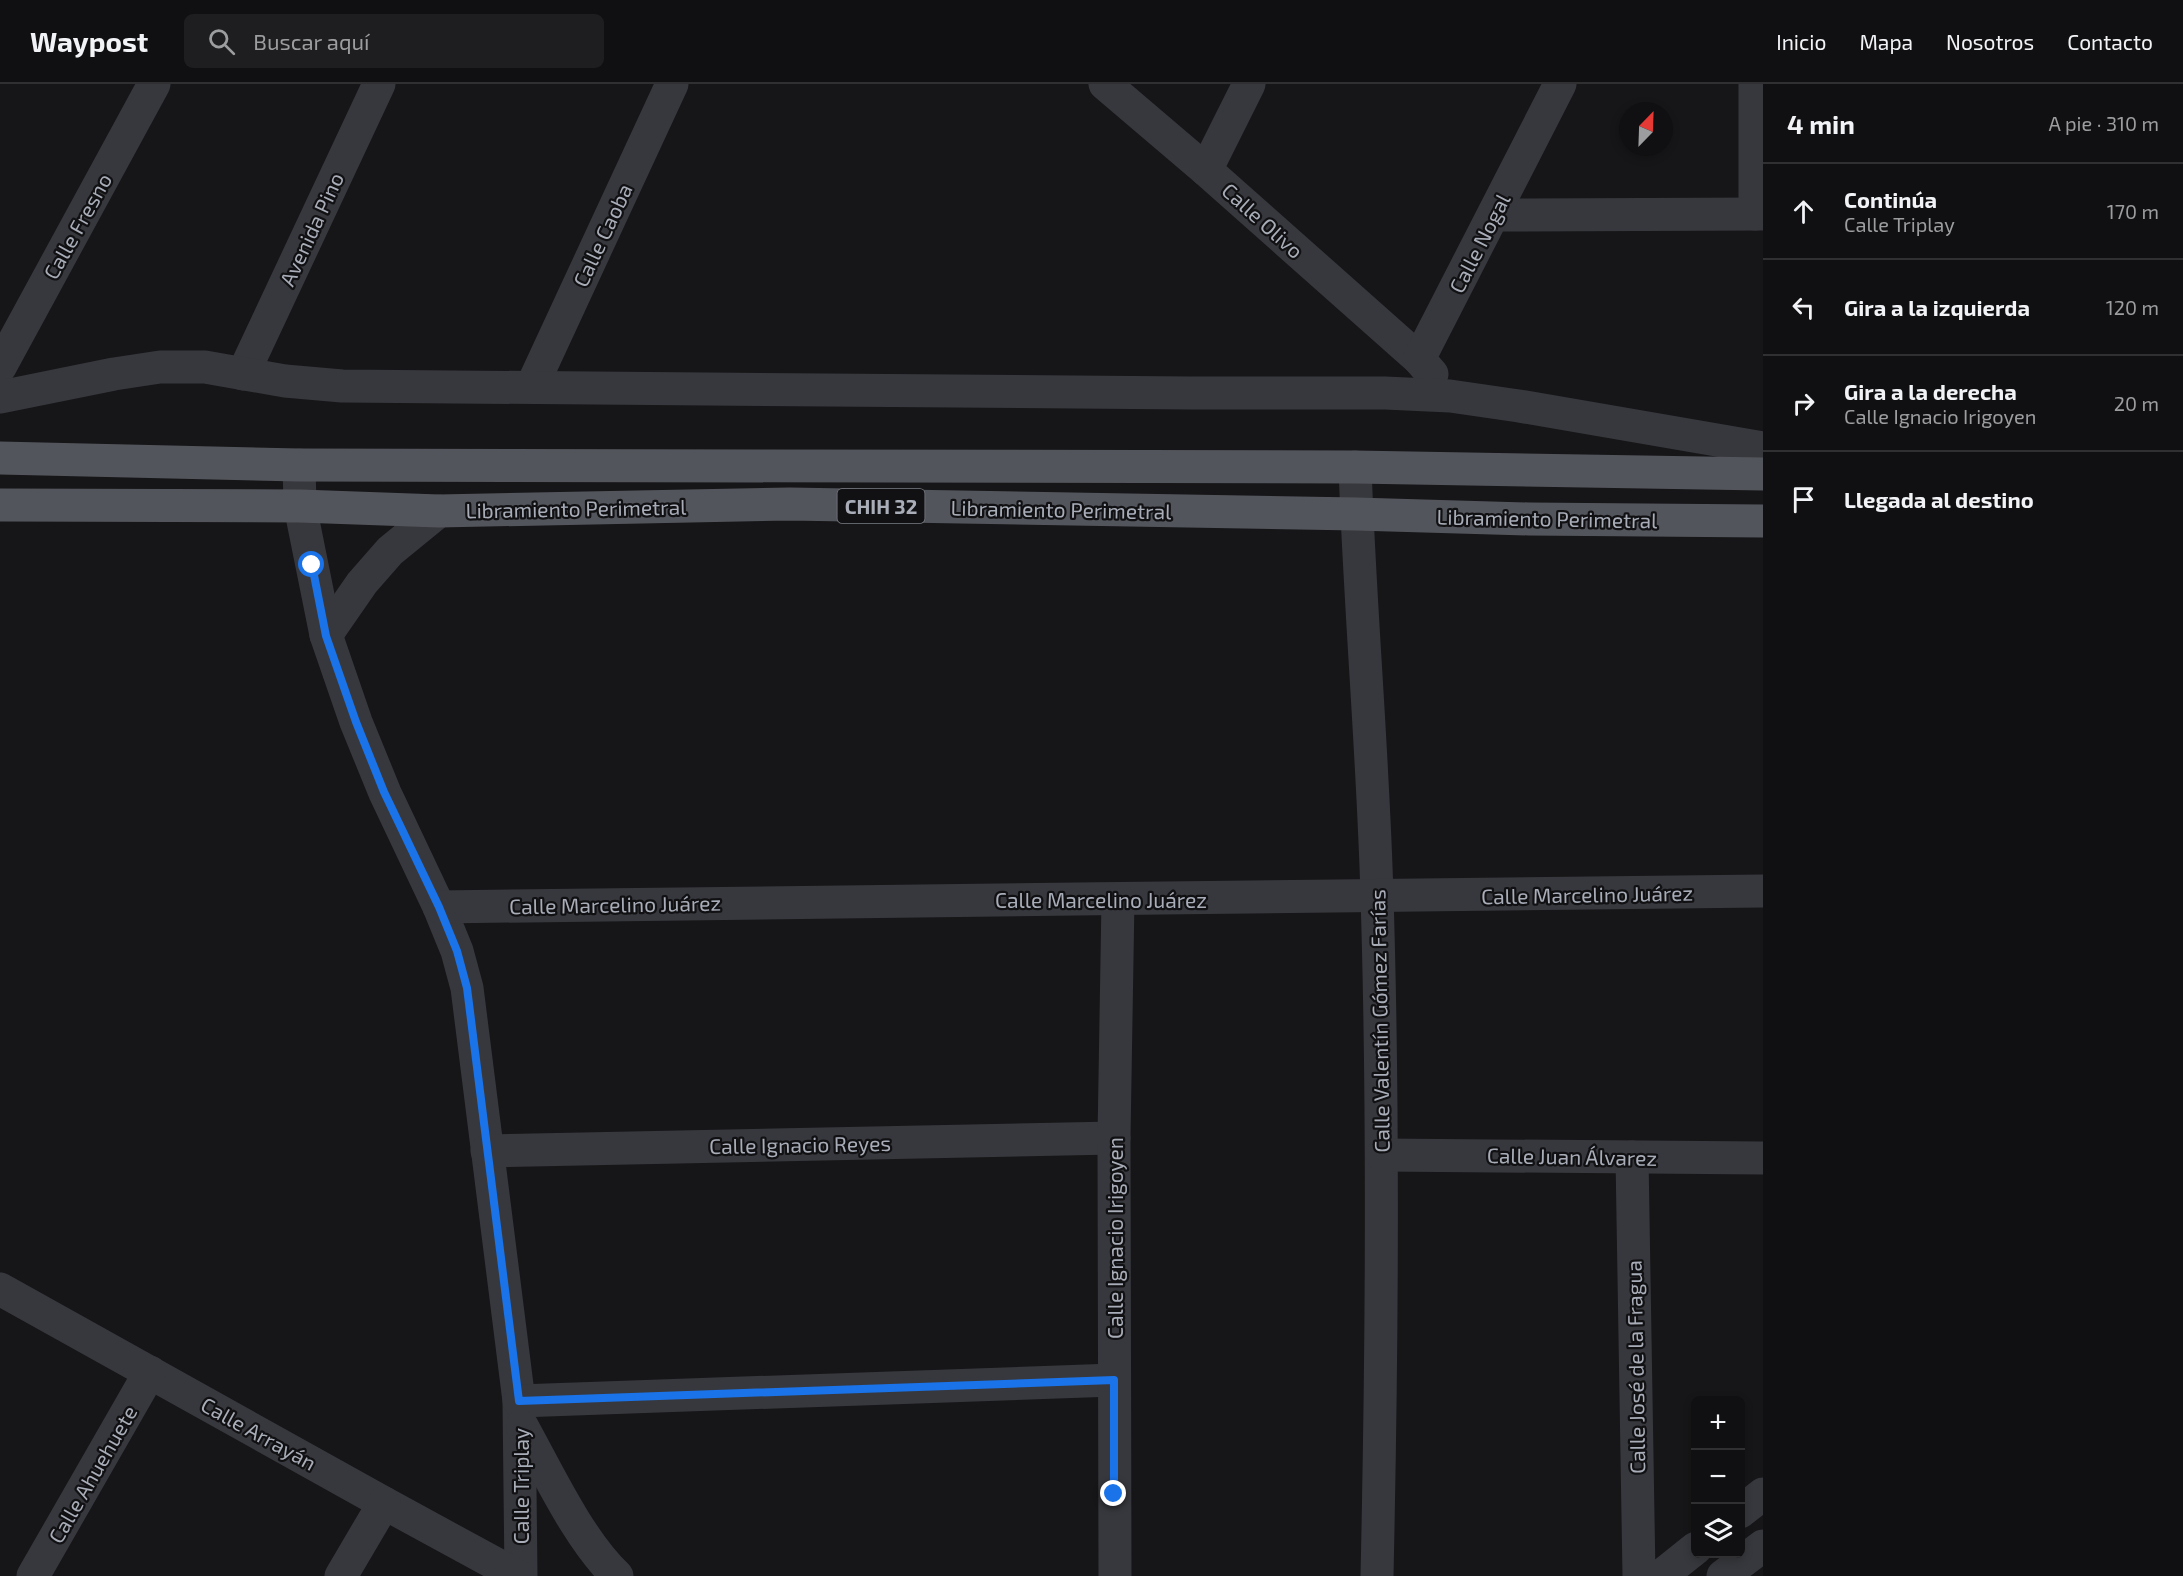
<!DOCTYPE html>
<html lang="es">
<head>
<meta charset="utf-8">
<style>
  body { margin:0; font-family:"Exo 2",sans-serif; background:#1e1e20; color:#f1f3f6 }
  .controls { position:absolute; right:18px; bottom:18px; display:grid; overflow:hidden; border-radius:9px; box-shadow:0 3px 9px #0003 }
  .controls button { width:54px; height:54px; display:grid; place-items:center; padding:0; border:0; border-bottom:2px solid #303032; background:#101012; color:#f1f3f6; font:30px sans-serif }
  .compass { position:absolute; left:1619px; top:18px; width:54px; height:54px; border-radius:50%; background:#101012; box-shadow:0 3px 9px #0003; rotate:23deg }
  .stop { position:absolute; width:18px; height:18px; margin:-14px; border:4px solid #1a73e8; border-radius:50%; background:#fff }
  .stop.end { background:#1a73e8; border-color:#fff; box-shadow:0 2px 6px #0008 }
  .list { margin:0; padding:0; list-style:none }
  h2 { display:flex; justify-content:space-between; align-items:center; height:78px; margin:0; padding:0 24px; font-size:26px }
  h2 small { font-size:20px; font-weight:400; color:#9c9d9f }
  .list li { display:grid; grid-template-columns:39px 1fr auto; gap:18px; align-items:center; box-sizing:border-box; height:96px; padding:0 24px; border-top:2px solid #303032 }
  .list b { display:block; font-size:22px; white-space:nowrap }
  .list p { margin:0; font-size:20px; white-space:nowrap; color:#9c9d9f }
  .list em { font-size:20px; font-style:normal; color:#9c9d9f }
  .icon { flex:none; width:33px; height:33px; fill:none; stroke:currentColor; stroke-width:2; stroke-linecap:round; stroke-linejoin:round }
  .map { position:relative; flex:none; width:1763px; height:1492px; overflow:hidden }
  header { display:flex; align-items:center; gap:36px; box-sizing:border-box; height:84px; padding:0 30px; background:#101012; border-bottom:2px solid #303032 }
  header strong { font-size:28px }
  nav { display:flex; gap:33px; margin-inline-start:auto; font-size:21px }
  .search { width:420px; height:54px; background:#1e1e20; display:flex; align-items:center; gap:15px; box-sizing:border-box; padding:0 21px; border-radius:9px; color:#9c9d9f; font-size:22px }
  main { display:flex }
  aside { flex:1; background:#101012 }
  .map>svg:first-child { display:block }
</style>
</head>
<body>
<header>
<strong>Waypost</strong>
<div class="search"><svg class="icon" aria-label="search" viewBox="0 0 24 24"><circle cx="10" cy="10" r="6"/><path d="M15 15l6 6"/></svg>Buscar aquí</div>
<nav><a>Inicio</a><a>Mapa</a><a>Nosotros</a><a>Contacto</a></nav>
</header>
<main>
<div class="map">
<svg width="1763" height="1492" viewBox="0 0 1763 1492">
  <rect width="100%" height="100%" fill="#161618"/>
  <g fill="none" stroke-linecap="round" stroke-linejoin="round">
    <g stroke="#37383d" stroke-width="33">
      <path d="M1105 0 1206 86 1419 275"/>
      <path d="M1206 86 1249 0"/>
      <path d="M1755 130V0"/>
      <path d="M1494 131 1763 130"/>
      <path d="M0 283 154 0"/>
      <path d="M243 290 379 0"/>
      <path d="M1432 290 1419 275 1560 0"/>
      <path d="M532 302 672 0"/>
      <path d="M0 313 114 290 160 283H205L285 297 342 302 1191 309H1385L1450 312 1519 322 1763 364"/>
      <path d="M299 381 300 422 326 551 356 638 385 709 439 823 457 867 467 904 519 1317 521 1492"/>
      <path d="M1355 383C1360 526 1373 669 1377 812 1384 1038 1382 1265 1377 1492"/>
      <path d="M326 551 362 499 390 467 439 427"/>
      <path d="M439 823C880 815 1322 814 1763 807"/>
      <path d="M487 1067 1114 1054"/>
      <path d="M1382 1071 1763 1074"/>
      <path d="M1632 1073 1639 1492"/>
      <path d="M0 1205 384 1419 518 1492"/>
      <path d="M519 1317 1114 1296"/>
      <path d="M522 1342C548 1389 579 1456 617 1492"/>
      <path d="M1740 1428 1763 1410"/>
      <path d="M33 1492 150 1288"/>
      <path d="M341 1492 384 1419"/>
      <path d="M1115 1492 1114 1054 1118 815"/>
      <path d="M1661 1492 1696 1464"/>
      <path d="M1723 1492 1763 1462"/>
    </g>
    <g stroke="#53555c" stroke-width="33">
      <path d="M0 374 299 381 1355 383 1763 390"/>
      <path d="M0 421 300 422 439 427 790 420 1356 430 1529 435 1763 437"/>
    </g>
  </g>
  <g fill="none" stroke-linecap="round" stroke-linejoin="round">
    <path stroke="#1a73e8" stroke-width="8" d="M312 481 326 552 356 638 384 708 439 823 457 867 467 904 519 1317 1114 1296V1410"/>
  </g>
  <g text-anchor="middle" dominant-baseline="central" stroke-width="4.5" stroke-linejoin="round" paint-order="stroke">
    <rect fill="#111113" stroke="#7b7e86" stroke-width="1.5" x="837.5" y="405" width="87" height="34" rx="4.5"/>
    <g font-size="20" font-weight="bold" fill="#a8adb8">
      <text x="881" y="422">CHIH 32</text>
    </g>
    <g font-size="21" fill="#a8adb8" stroke="#111113">
      <text transform="translate(1263 136) rotate(42)">Calle Olivo</text>
      <text transform="translate(77 142) rotate(-61)">Calle Fresno</text>
      <text transform="translate(311 145) rotate(-65)">Avenida Pino</text>
      <text transform="translate(602 151) rotate(-65)">Calle Caoba</text>
      <text transform="translate(1479 159) rotate(-63)">Calle Nogal</text>
      <text transform="translate(576 424) rotate(-1)">Libramiento Perimetral</text>
      <text transform="translate(1061 425) rotate(1)">Libramiento Perimetral</text>
      <text transform="translate(1547 434) rotate(1)">Libramiento Perimetral</text>
      <text transform="translate(1587 810) rotate(-1)">Calle Marcelino Juárez</text>
      <text x="1101" y="815">Calle Marcelino Juárez</text>
      <text transform="translate(615 820) rotate(-1)">Calle Marcelino Juárez</text>
      <text transform="translate(1379 937) rotate(-91)">Calle Valentín Gómez Farías</text>
      <text transform="translate(800 1060) rotate(-1)">Calle Ignacio Reyes</text>
      <text transform="translate(1572 1072) rotate(1)">Calle Juan Álvarez</text>
      <text transform="translate(1114 1154) rotate(-90)">Calle Ignacio Irigoyen</text>
      <text transform="translate(1635 1283) rotate(-91)">Calle José de la Fragua</text>
      <text transform="translate(259 1349) rotate(29)">Calle Arrayán</text>
      <text transform="translate(92 1390) rotate(-60)">Calle Ahuehuete</text>
      <text transform="translate(520 1402) rotate(-90)">Calle Triplay</text>
    </g>
  </g>
</svg>
<div class="controls">
<button>+</button>
<button>−</button>
<button><svg class="icon" aria-label="layers" viewBox="0 0 24 24"><path d="M12 4l9 5-9 5-9-5zM3 14l9 5 9-5"/></svg></button>
</div>
<svg class="compass" viewBox="-18 -18 36 36"><path d="M0-13l5 13h-10z" fill="#e53935"/><path d="M0 13l5-13h-10z" fill="#9c9d9f"/></svg>
<div class="stop" style="left:312px;top:481px"></div>
<div class="stop end" style="left:1114px;top:1410px"></div>
</div>
<aside>
<h2>4 min<small>A pie · 310 m</small></h2>
<ul class="list">
<li><svg class="icon" aria-label="ahead" viewBox="0 0 24 24"><path d="M12 20V5M6 11l6-6 6 6"/></svg><div><b>Continúa</b><p>Calle Triplay</p></div><em>170 m</em></li>
<li><svg class="icon" aria-label="left" viewBox="0 0 24 24"><path d="M17 20v-9H6M10 6l-5 5 5 5"/></svg><div><b>Gira a la izquierda</b></div><em>120 m</em></li>
<li><svg class="icon" aria-label="right" viewBox="0 0 24 24"><path d="M7 20v-9h11M14 6l5 5-5 5"/></svg><div><b>Gira a la derecha</b><p>Calle Ignacio Irigoyen</p></div><em>20 m</em></li>
<li><svg class="icon" aria-label="arrive" viewBox="0 0 24 24"><path d="M6 21V4h12l-3 4 3 4H6"/></svg><div><b>Llegada al destino</b></div></li>
</ul>
</aside>
</main>
</body>
</html>
